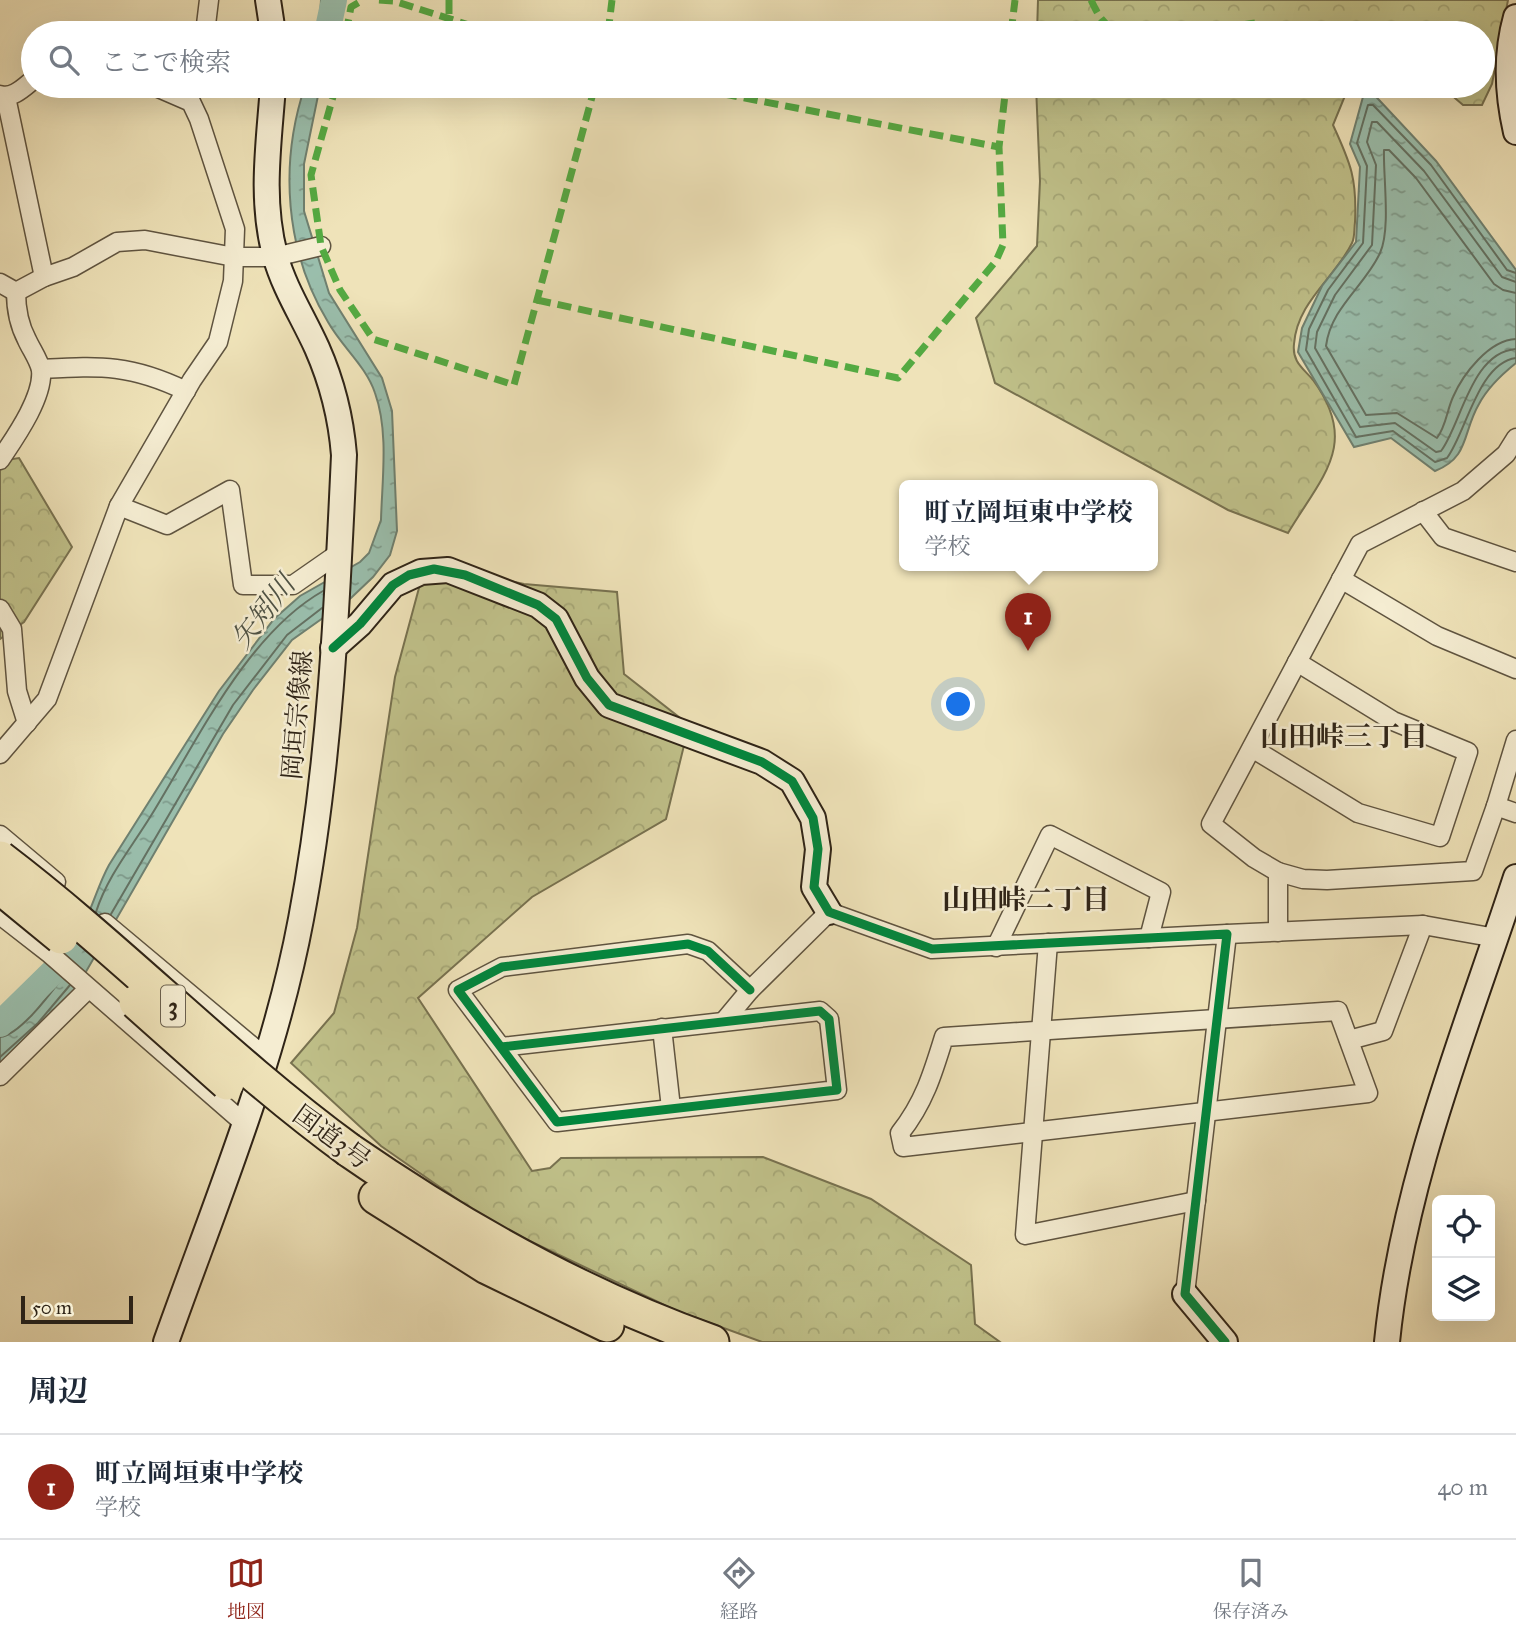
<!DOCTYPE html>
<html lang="ja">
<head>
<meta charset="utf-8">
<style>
  body { margin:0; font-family:"IM FELL Great Primer","Noto Serif JP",serif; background:#f6f6f7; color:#1f2937 }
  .controls { position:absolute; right:21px; bottom:21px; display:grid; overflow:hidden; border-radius:10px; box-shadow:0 7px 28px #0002 }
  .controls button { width:63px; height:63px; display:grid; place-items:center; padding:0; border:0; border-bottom:2px solid #e0e1e3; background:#fff; color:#1f2937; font:35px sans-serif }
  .scale { position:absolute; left:21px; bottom:18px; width:112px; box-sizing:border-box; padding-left:7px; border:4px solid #2f2417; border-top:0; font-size:19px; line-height:24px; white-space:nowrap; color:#2f2417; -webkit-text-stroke:5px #f5edd2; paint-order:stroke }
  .you { position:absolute; left:959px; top:705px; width:24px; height:24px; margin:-18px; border:5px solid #fff; border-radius:50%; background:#1a73e8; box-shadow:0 0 0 10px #1a73e833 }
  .badge { display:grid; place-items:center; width:46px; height:46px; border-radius:50%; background:#8f2418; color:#fff; font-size:23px; font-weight:700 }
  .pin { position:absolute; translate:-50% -58px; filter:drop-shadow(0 2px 4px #0008) }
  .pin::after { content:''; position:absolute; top:37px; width:24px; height:21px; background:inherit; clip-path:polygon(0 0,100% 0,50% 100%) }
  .popup { position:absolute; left:899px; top:480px; width:259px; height:91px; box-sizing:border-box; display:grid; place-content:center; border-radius:10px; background:#fff; filter:drop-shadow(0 2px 5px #0005); font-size:23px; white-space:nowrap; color:#747a83 }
  .popup b { font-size:26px; color:#1f2937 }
  .popup::after { content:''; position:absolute; left:50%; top:100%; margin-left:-14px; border:14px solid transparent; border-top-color:#fff }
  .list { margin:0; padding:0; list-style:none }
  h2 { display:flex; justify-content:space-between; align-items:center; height:91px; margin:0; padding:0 28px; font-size:30px }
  h2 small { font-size:23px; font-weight:400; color:#747a83 }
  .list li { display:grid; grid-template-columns:46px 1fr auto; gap:21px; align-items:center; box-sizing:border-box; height:105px; padding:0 28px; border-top:2px solid #e0e1e3 }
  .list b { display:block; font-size:26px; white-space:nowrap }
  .list p { margin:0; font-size:23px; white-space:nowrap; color:#747a83 }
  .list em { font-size:23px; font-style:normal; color:#747a83 }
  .icon { flex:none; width:38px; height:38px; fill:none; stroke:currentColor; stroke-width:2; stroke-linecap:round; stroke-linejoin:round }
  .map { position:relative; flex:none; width:1516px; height:1342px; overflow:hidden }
  .search { position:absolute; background:#fff; box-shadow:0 7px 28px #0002; left:21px; right:21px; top:21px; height:77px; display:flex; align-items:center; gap:18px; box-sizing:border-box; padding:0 24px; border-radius:38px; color:#747a83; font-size:26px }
  .sheet { height:196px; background:#fff }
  nav { display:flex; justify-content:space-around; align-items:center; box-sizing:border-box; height:98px; border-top:2px solid #e0e1e3; background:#fff; font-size:19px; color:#747a83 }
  nav a { display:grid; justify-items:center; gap:4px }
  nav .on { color:#8f2418 }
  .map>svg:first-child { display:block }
</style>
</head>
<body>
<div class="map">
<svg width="1516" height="1342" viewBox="0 0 1516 1342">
  <defs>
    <pattern id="forest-crowns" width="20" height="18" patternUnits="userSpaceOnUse" patternTransform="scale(1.75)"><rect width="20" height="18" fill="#c0c18a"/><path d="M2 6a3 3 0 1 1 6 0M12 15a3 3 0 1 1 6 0" fill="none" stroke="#a5a676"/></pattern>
    <pattern id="water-ripples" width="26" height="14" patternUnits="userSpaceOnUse" patternTransform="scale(1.75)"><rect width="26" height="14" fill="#9abeac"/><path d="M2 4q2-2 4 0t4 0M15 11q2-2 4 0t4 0" fill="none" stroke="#7e9a8b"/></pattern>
  </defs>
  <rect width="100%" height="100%" fill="#efe3b9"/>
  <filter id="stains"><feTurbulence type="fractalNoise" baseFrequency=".00286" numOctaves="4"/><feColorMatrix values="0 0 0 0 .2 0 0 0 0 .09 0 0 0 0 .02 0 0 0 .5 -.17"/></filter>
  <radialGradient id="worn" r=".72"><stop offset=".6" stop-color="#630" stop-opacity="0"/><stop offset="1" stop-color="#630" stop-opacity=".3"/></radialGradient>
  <g fill="url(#forest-crowns)" stroke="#787250" stroke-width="2">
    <path d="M1038 0H1508L1492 84 1482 105H1463L1441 86H1483V33H1037Z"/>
    <path d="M1036 86H1349L1333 125C1351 164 1357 179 1355 222 1354 229 1355 237 1352 243 1335 278 1297 302 1294 344 1292 362 1303 368 1313 380 1360 444 1322 476 1288 533L1228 510 995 383 976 318 1037 246 1040 181Z"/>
    <path d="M19 458 72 547 24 622 0 639V461Z"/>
    <path d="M426 562 524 584 617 592 624 674 689 725 666 819 532 897 418 998 532 1171 550 1168 561 1158 763 1157 871 1199 971 1265 975 1324 1000 1342H762L677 1311 490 1222 381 1146 291 1063 334 1013 357 928 395 677Z"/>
  </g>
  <g fill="url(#water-ripples)" stroke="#6f8070" stroke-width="2">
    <path d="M321 0H333L331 33H319Z"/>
    <path d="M305 86H320L304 164V211L329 293 382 378 392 411 397 531 390 555 373 577 351 598 292 640 253 690 223 734 72 996 0 1066V1033C36 1002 62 968 83 925 93 906 98 885 109 865L219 691 274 619 300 596 360 562 369 553 381 520C382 480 389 432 375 393 366 366 342 347 328 322 285 251 279 164 305 86Z"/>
    <path d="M1366 86 1436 161 1516 270V363C1501 375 1488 387 1479 404 1462 433 1470 457 1435 471L1391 438 1354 447 1298 352 1302 328 1322 286 1356 242 1360 167 1350 144Z"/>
  </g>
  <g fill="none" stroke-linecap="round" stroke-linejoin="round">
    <g stroke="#647162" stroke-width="2">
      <path d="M1516 273 1507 270 1431 165 1373 105H1368L1357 143 1367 166 1363 243 1328 290 1309 329 1306 350 1356 437 1393 431 1435 462 1447 458C1466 433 1478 363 1516 358"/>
      <path d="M1516 282 1502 277 1424 171 1377 122H1372L1367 142 1376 165 1372 245 1335 295 1317 332 1315 348 1360 427 1395 423 1436 452 1441 451C1461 425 1471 352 1516 349"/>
      <path d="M1516 293 1503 290 1494 284 1416 178 1389 150H1384C1383 176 1391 229 1380 253 1365 286 1331 307 1326 346L1366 415 1397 413 1437 438C1446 426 1447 410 1453 397 1463 374 1489 340 1516 339"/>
      <path d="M96 912C108 875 132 847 152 814 197 741 247 634 323 591"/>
      <path d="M111 914 233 705 287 635 322 608"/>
      <path d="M0 1037C20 1035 50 994 62 978"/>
      <path d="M0 1057 38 1023 70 985"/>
    </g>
    <g stroke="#9abeac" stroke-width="26">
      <path d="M327 33 334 0"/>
      <path d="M0 1024 55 970 75 939"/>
    </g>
    <g stroke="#5f5440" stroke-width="21">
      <g id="street">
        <path d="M205 33 209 0"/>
        <path d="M0 95C13 99 24 87 33 80"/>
        <path d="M6 97 44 277"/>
        <path d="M0 283 16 292"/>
        <path d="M16 292 44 277 73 267 117 242 145 240 234 257H275L321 246"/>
        <path d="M41 369C101 366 130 364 186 391"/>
        <path d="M0 460C14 439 44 397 41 370 39 360 31 349 27 340 19 325 16 308 16 292"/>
        <path d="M119 506 167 525 230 490 243 585H293L339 553"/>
        <path d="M1423 511 1443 537 1516 562"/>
        <path d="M1341 579 1437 636 1516 669"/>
        <path d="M0 609 12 629 17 691 27 723"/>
        <path d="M1516 740 1496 806 1516 813"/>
        <path d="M1252 748 1358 813 1440 837 1468 752 1393 721 1297 662"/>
        <path d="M0 754 47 699 119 506 192 380 218 342 233 281 235 229 199 119 191 102 154 86"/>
        <path d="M0 835 56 882"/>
        <path d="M1278 872 1303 879 1327 880 1473 871 1496 806"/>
        <path d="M0 915 50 954 245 1124"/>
        <path d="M105 923 265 1057"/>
        <path d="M1278 932V872L1254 858 1211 824 1360 544 1463 491 1506 454 1516 438"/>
        <path d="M1227 934 1423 925 1496 938"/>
        <path d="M1048 943 1025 1235 1196 1201"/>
        <path d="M996 947 1050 835 1161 892 1149 938"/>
        <path d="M1338 1011 1368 1093 903 1147 900 1133C924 1103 933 1073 944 1037Z"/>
        <path d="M725 1020 750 990 829 912 932 949 1227 934 1185 1294"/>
        <path d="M662 1028 671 1108"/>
        <path d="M1349 1040 1383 1031 1423 925"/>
        <path d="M501 1047 820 1011 829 1019 837 1090 557 1122 458 990 502 967 688 944 708 951 750 990"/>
        <path d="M0 1076 87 990"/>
      </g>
    </g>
    <g stroke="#2f2417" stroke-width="28">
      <g id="secondary">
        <path d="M268 0 273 33"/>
        <path d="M1516 17C1505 56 1507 93 1516 132"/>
        <path d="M333 648 360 624 393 585 421 572 448 570 538 605 556 619 587 678 609 705 762 762 792 781 813 818 818 849 814 887 829 912"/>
        <path d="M1185 1294 1225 1342"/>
        <path d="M166 1342C215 1204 274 1064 301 919 330 766 337 610 344 455 341 418 332 382 317 348 303 317 284 288 275 255 260 198 269 143 273 86"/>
        <path d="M1387 1342C1403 1181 1466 1030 1516 877"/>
      </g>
    </g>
    <g stroke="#2f2417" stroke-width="37">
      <g id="highway">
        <path d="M349 1150C462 1228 582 1296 712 1342"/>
        <path d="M376 1197 487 1267 607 1325"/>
      </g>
    </g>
    <use href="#street" stroke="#f5edd2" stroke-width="18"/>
    <use href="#secondary" stroke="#f5edd2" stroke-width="24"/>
    <use href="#highway" stroke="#efe3b9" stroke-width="33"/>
    <g stroke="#2f2417" stroke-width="37" stroke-linecap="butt">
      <g id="highway-bridge">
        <path d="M0 858C121 950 226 1060 349 1150"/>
        <path d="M0 887 61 937"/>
        <path d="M136 1002 227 1083"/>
      </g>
    </g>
    <use href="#highway-bridge" stroke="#efe3b9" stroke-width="33"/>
    <g stroke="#54aa42" stroke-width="7" stroke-dasharray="14 7" stroke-linecap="butt">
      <path d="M379 0 394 1 494 33"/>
      <path d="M449 0V18"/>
      <path d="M1091 0C1097 12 1101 23 1114 29 1140 40 1225 27 1255 23"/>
      <path d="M346 33 351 7 363 0"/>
      <path d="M608 33 612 0"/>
      <path d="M1011 33 1015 0"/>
      <path d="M336 86 311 175 321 246 340 290 373 339 514 385 595 86"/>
      <path d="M682 86 999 147"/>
      <path d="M537 300 898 378 996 261 1003 245 999 147 1006 86"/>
    </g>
    <g stroke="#f5edd2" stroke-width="13">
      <g id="cycleway">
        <path d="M333 648 360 624 393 585 409 575 434 569 465 575 538 605 556 619 587 678 609 705 762 762 792 781 813 818 818 849 814 887 829 912 932 949 1227 934 1185 1294 1225 1342"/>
        <path d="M501 1047 820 1011 829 1019 837 1090 557 1122 458 990 502 967 688 944 708 951 750 990"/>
      </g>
    </g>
    <use href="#cycleway" stroke="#00873e" stroke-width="9"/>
  </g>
  <g text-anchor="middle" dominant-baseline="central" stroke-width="5" stroke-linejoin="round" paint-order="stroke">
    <rect fill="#f5edd2" stroke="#6a604f" stroke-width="2" x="161" y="985.5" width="24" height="41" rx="5"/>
    <g font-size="24" font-weight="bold" fill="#2f2417">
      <text x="173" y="1006">3</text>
    </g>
    <g font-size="26" fill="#2f2417" stroke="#f5edd2">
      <text transform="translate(297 715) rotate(-85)">岡垣宗像線</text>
      <text transform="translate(332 1137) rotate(36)">国道3号</text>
    </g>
    <g font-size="28" font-style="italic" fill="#4f5244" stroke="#f5edd2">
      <text transform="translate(263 612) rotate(-52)">矢矧川</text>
    </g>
    <g font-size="28" font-weight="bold" fill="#2f2417" stroke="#f5edd2">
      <text x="1344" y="736">山田峠三丁目</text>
      <text x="1026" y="899">山田峠二丁目</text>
    </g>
  </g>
  <rect width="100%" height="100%" filter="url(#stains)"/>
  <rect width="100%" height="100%" fill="url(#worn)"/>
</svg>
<div class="controls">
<button><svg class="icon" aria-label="locate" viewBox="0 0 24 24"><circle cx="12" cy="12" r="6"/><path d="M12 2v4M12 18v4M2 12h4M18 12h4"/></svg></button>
<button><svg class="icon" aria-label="layers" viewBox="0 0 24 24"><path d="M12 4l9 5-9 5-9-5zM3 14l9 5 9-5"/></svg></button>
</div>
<div class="scale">50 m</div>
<div class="you"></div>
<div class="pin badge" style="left:1028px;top:651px">1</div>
<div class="popup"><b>町立岡垣東中学校</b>学校</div>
<div class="search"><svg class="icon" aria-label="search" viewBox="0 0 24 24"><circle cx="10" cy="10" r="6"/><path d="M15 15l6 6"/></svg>ここで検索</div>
</div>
<section class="sheet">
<h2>周辺<small></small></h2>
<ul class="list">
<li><span class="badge">1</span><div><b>町立岡垣東中学校</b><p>学校</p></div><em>40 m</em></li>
</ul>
</section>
<nav>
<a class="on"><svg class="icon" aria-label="map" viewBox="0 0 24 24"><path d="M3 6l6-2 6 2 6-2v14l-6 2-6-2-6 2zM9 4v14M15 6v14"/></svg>地図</a>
<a><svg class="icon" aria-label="directions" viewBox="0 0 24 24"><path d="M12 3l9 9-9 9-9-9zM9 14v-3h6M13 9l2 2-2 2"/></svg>経路</a>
<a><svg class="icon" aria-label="saved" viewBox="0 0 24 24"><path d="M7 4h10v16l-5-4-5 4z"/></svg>保存済み</a>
</nav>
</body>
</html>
